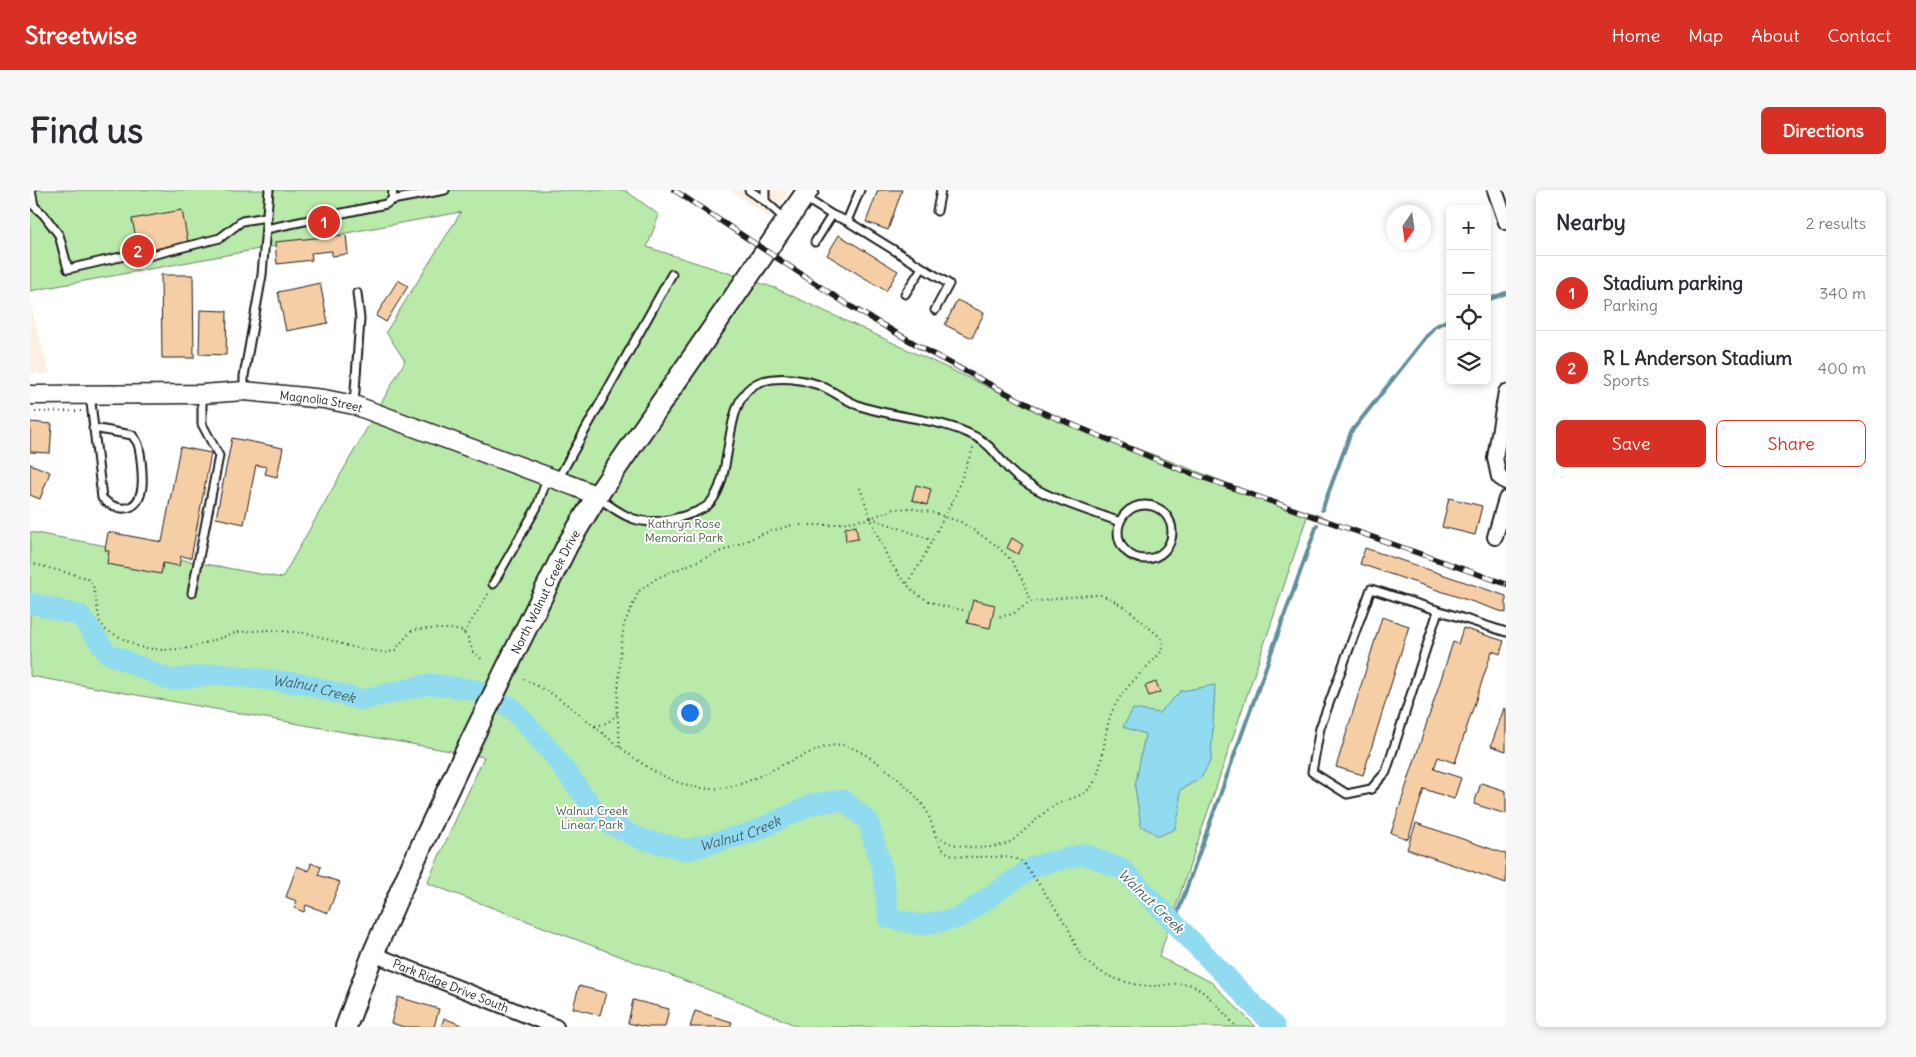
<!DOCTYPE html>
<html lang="en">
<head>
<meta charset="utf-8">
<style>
  body { margin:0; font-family:Delius,sans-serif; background:#f7f7f7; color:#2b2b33 }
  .controls { position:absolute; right:15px; top:15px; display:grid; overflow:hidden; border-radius:8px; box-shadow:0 2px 8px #0003 }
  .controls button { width:45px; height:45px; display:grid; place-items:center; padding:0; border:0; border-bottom:1px solid #e1e1e2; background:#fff; color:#2b2b33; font:25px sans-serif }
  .compass { position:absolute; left:1356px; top:15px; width:45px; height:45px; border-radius:50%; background:#fff; box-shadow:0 2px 8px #0003; rotate:193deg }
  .you { position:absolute; left:659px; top:522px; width:18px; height:18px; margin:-12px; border:4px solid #fff; border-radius:50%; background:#1a73e8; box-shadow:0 0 0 8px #1a73e833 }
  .badge { display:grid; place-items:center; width:32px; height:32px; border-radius:50%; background:#d93025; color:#fff; font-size:16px; font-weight:700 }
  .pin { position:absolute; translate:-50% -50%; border:2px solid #fff; box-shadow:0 1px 5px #0006 }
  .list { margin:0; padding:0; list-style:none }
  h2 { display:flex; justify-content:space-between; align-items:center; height:65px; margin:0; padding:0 20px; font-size:21px }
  h2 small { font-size:16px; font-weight:400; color:#7c7c81 }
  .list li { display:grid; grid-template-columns:32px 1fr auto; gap:15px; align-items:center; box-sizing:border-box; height:75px; padding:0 20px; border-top:1px solid #e1e1e2 }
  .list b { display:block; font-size:19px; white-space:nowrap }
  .list p { margin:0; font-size:16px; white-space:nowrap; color:#7c7c81 }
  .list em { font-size:16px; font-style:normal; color:#7c7c81 }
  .actions { display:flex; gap:10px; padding:15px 20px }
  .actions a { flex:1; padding:11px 0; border:1px solid #d93025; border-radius:8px; text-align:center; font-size:18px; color:#d93025 }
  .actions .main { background:#d93025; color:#fff }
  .icon { flex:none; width:28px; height:28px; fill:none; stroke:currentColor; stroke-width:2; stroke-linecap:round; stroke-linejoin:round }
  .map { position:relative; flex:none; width:1476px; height:837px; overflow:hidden; border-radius:8px }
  header { display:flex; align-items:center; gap:30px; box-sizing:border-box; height:70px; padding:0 25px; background:#d93025; color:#fff }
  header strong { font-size:24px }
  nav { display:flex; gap:28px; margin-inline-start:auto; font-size:18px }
  .intro { display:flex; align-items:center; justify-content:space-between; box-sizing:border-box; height:120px; padding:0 30px }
  h1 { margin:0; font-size:35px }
  .button { padding:12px 22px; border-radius:8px; background:#d93025; color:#fff; font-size:18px; font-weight:700 }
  main { display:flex; gap:30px; padding:0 30px }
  aside { flex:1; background:#fff; border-radius:8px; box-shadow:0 2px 8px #0003 }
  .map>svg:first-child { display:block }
</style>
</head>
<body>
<header>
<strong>Streetwise</strong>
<nav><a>Home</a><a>Map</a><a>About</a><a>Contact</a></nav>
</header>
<div class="intro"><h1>Find us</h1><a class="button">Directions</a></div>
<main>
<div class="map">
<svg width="1476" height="837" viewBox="0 0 1476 837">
  <rect width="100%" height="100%" fill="#fff"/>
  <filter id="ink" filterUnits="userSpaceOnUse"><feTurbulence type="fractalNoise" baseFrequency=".02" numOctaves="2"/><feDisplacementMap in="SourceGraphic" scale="10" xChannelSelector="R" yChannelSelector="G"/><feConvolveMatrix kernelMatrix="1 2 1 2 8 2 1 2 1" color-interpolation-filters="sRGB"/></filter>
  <g filter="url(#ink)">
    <g fill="#fcf0e4">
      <path d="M699 0H760L741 29Z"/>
      <path d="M0 112 20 184H0Z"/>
    </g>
    <path fill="#b9eaaa" stroke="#6a8363" d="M0 0H595L629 25 617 57 745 98 1012 222 1278 324 1129 767 1181 792 1226 837H769L716 814 397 693 454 567 0 486V342L252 388 375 171 356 142 431 22 0 101Z"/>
    <path fill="#91dbf1" stroke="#628f9c" d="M1185 495 1181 570 1171 588 1150 600V618L1145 639 1129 646 1111 636 1105 597 1115 544 1093 537 1103 519 1129 523 1151 501Z"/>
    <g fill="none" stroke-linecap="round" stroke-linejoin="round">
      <g stroke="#628f9c" stroke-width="4">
        <path d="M1457 110 1476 103"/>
        <path d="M1292 320 1321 242 1404 137 1420 129"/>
        <path d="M1144 733 1287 335"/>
      </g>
      <path stroke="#91dbf1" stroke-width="21" id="s1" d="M0 413 51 426 77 463 140 490 188 484 274 494 331 510 399 494 445 500 482 518 521 562 573 631 611 649 657 660 723 642 783 614 813 610 838 631 852 679 859 728 891 735 929 728 1004 676 1055 664 1093 680 1245 837"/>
    </g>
    <g fill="#f6cea5" stroke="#1c1c1c">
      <path d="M848 0H872L858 40 836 32Z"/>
      <path d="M152 20 158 53 109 62 102 29Z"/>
      <path d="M316 45 318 64 302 66V61L281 63 282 70 247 74 245 52Z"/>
      <path d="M809 45 868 81 856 101 797 65Z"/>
      <path d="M131 85H163L164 168H132Z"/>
      <path d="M368 90 378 96 356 132 346 126Z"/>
      <path d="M290 93 298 133 256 141 248 102Z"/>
      <path d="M927 110 954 123 942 148 915 135Z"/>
      <path d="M170 120 197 121 196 165 169 164Z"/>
      <path d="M0 232 22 234 20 263 0 262Z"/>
      <path d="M202 248 253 258 247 287 235 284 237 277 226 275 214 334 186 328Z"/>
      <path d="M150 257 181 263 161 368 151 366 149 376 133 373 131 384 77 374 79 361 75 360 78 342 132 352Z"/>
      <path d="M0 274 20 282 10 309 0 305Z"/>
      <path d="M886 295 901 299 897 315 882 310Z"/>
      <path d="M1419 308 1452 316 1445 345 1412 337Z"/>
      <path d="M826 336 828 349 816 351 815 338Z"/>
      <path d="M982 348 993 355 988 364 977 358Z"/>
      <path d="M1335 358 1476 406V423L1330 374Z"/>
      <path d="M943 410 965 415 960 438 937 433Z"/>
      <path d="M1352 427 1379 436 1333 585 1306 577Z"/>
      <path d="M1433 438 1474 451 1470 464 1462 461 1425 573 1408 567 1404 579 1431 588 1424 609 1394 599 1378 649 1361 643 1423 452 1428 454Z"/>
      <path d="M1126 492 1130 502 1119 506 1115 496Z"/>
      <path d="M1474 518 1476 519V561L1461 556Z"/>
      <path d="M1451 593 1476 601V624L1444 614Z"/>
      <path d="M1386 633 1476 664V693L1377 659Z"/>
      <path d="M281 673 291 677 288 685 310 692 298 723 276 715 274 722 264 718 267 711 256 707 267 676 279 681Z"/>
      <path d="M549 796 576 803 570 825 543 818Z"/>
      <path d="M368 807 409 819 404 837H374L361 833Z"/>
      <path d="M603 810 639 819 635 837H616L598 833Z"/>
      <path d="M665 821 702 832 700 837H660Z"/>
      <path d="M414 828 436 837H411Z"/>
    </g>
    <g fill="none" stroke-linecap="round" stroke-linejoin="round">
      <g stroke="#1c1c1c" stroke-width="11">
        <g id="service">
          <path d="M1 0 4 16 14 25 29 45 38 79 99 65 114 67 190 48 212 31 237 27"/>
          <path d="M719 0 735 11"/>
          <path d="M735 0V11L755 29"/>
          <path d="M775 8 802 25 817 31 919 94 905 120"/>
          <path d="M362 10 415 0"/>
          <path d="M907 21 911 0"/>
          <path d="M817 31 830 0"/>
          <path d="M236 39 356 14 362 10 363 0"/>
          <path d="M785 52 802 25"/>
          <path d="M875 104 892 78"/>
          <path d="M214 200V186L232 85 239 0"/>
          <path d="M60 204 72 308C85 321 106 324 111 302 114 293 111 263 108 254 107 251 104 248 102 245L63 238"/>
          <path d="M324 215 330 129 327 103"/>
          <path d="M528 289 642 84"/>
          <path d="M569 308C594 327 610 337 642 329 652 327 673 321 680 313 707 283 689 203 733 191 750 186 772 189 789 195 804 201 817 212 833 217 871 229 910 228 946 247 964 256 971 274 986 286 1016 309 1055 319 1090 332"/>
          <circle cx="1115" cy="342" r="27"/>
          <path d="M463 394 507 317 518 286"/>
          <path d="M162 403 189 266 172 234V204"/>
          <path d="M1408 421 1356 582 1341 599 1317 604 1282 582 1290 538 1341 399 1476 442"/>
        </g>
      </g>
      <g stroke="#1c1c1c" stroke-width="18">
        <g id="minor">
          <path d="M1465 0 1476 32"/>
          <path d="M1476 202 1465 268 1469 287 1476 292"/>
          <path d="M1465 347 1476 309"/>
          <path id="s2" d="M343 764 526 837"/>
        </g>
      </g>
      <g stroke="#1c1c1c" stroke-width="21">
        <g id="tertiary">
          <path id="s3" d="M0 205 172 204 214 201 294 209 324 215 546 297 567 306"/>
        </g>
      </g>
      <g stroke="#1c1c1c" stroke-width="24">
        <g id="secondary">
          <path id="s4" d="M483 465 538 354 567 306 778 0"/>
          <path d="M316 837 343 764 378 684 438 557"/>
        </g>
      </g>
      <g stroke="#1c1c1c" stroke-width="2" stroke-dasharray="1 4" stroke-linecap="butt">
        <path d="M0 222 53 221"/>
        <path d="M830 298C843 334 861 394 899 411 909 416 922 418 933 420"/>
        <path d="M841 328 902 350"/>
        <path d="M0 373 57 388 63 395 70 432 76 440 109 457 132 460 160 458 208 442 240 440 277 443 322 457 357 463 365 460 381 441 389 439H420L432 441 438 448 443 462 454 471"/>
        <path d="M877 393 891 372 924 308 944 256"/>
        <path d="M434 443 459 403"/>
        <path d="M494 489C506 496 521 502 532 511 585 548 641 619 713 593 736 585 791 552 812 555 835 558 887 601 897 622 903 633 905 654 916 662 930 672 976 662 991 671 998 676 1030 726 1037 736 1043 747 1047 763 1056 771 1073 787 1099 795 1122 796 1137 796 1156 789 1169 799 1182 808 1195 825 1207 837"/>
        <path d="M565 536C576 534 582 531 588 522"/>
        <path d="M590 557 587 518 591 458 594 434 609 401 627 388 735 343 762 335H798L838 329 864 319 880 318 904 323 931 332 966 355 981 370 993 391 1000 412"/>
        <path d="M907 646C911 648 916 652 920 653 936 659 970 660 983 650 997 639 1009 625 1024 616 1035 609 1052 608 1061 597 1074 579 1073 545 1081 524 1090 500 1114 481 1131 462L1133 452 1131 448 1099 420 1081 409 1071 405H1058L1000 412 983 424 967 427"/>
      </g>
      <use href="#service" stroke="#fff" stroke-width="7"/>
      <use href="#minor" stroke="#fff" stroke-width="14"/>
      <use href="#tertiary" stroke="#fff" stroke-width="18"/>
      <use href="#secondary" stroke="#fff" stroke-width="20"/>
      <g stroke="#1c1c1c" stroke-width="5.5">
        <path id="rail" d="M644 0 818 115 901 163 1012 222 1149 279 1476 394"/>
      </g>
      <use href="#rail" stroke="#fff" stroke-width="4" stroke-dasharray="11" stroke-linecap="butt"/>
      <g stroke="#1c1c1c" stroke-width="24" stroke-linecap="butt">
        <path id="secondary-bridge" d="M438 557 483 465"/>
      </g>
      <use href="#secondary-bridge" stroke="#fff" stroke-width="20"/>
    </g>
  </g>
  <g text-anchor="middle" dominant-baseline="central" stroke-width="4" stroke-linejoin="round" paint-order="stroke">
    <g font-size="12" fill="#1c1c1c" stroke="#fff">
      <text stroke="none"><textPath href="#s3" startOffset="292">Magnolia Street</textPath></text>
      <text stroke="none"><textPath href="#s4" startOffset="71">North Walnut Creek Drive</textPath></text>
      <text stroke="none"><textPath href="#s2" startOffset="84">Park Ridge Drive South</textPath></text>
    </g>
    <g font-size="12" fill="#4b5a47" stroke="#fff">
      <text x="654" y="333">Kathryn Rose<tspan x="654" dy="14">Memorial Park</tspan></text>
      <text x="562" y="620">Walnut Creek<tspan x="562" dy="14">Linear Park</tspan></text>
    </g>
    <g font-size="14" font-style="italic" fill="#455f67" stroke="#fff">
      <text stroke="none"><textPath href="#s1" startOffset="312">Walnut Creek</textPath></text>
      <text stroke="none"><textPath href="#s1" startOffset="808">Walnut Creek</textPath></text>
      <text transform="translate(1121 711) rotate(44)">Walnut Creek</text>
    </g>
  </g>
</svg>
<div class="controls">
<button>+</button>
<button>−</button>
<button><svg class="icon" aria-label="locate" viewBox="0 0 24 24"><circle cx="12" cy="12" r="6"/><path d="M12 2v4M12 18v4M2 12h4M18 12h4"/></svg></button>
<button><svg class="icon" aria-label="layers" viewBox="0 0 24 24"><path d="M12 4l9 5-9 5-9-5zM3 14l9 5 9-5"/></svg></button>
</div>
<svg class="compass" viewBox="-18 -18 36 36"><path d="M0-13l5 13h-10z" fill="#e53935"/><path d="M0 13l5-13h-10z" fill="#7c7c81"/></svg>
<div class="you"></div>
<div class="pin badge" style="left:294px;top:32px">1</div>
<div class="pin badge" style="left:108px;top:61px">2</div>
</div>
<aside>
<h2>Nearby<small>2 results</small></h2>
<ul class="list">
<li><span class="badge">1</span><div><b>Stadium parking</b><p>Parking</p></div><em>340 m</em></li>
<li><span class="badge">2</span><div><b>R L Anderson Stadium</b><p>Sports</p></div><em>400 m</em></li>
</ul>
<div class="actions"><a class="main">Save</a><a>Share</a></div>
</aside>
</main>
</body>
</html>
